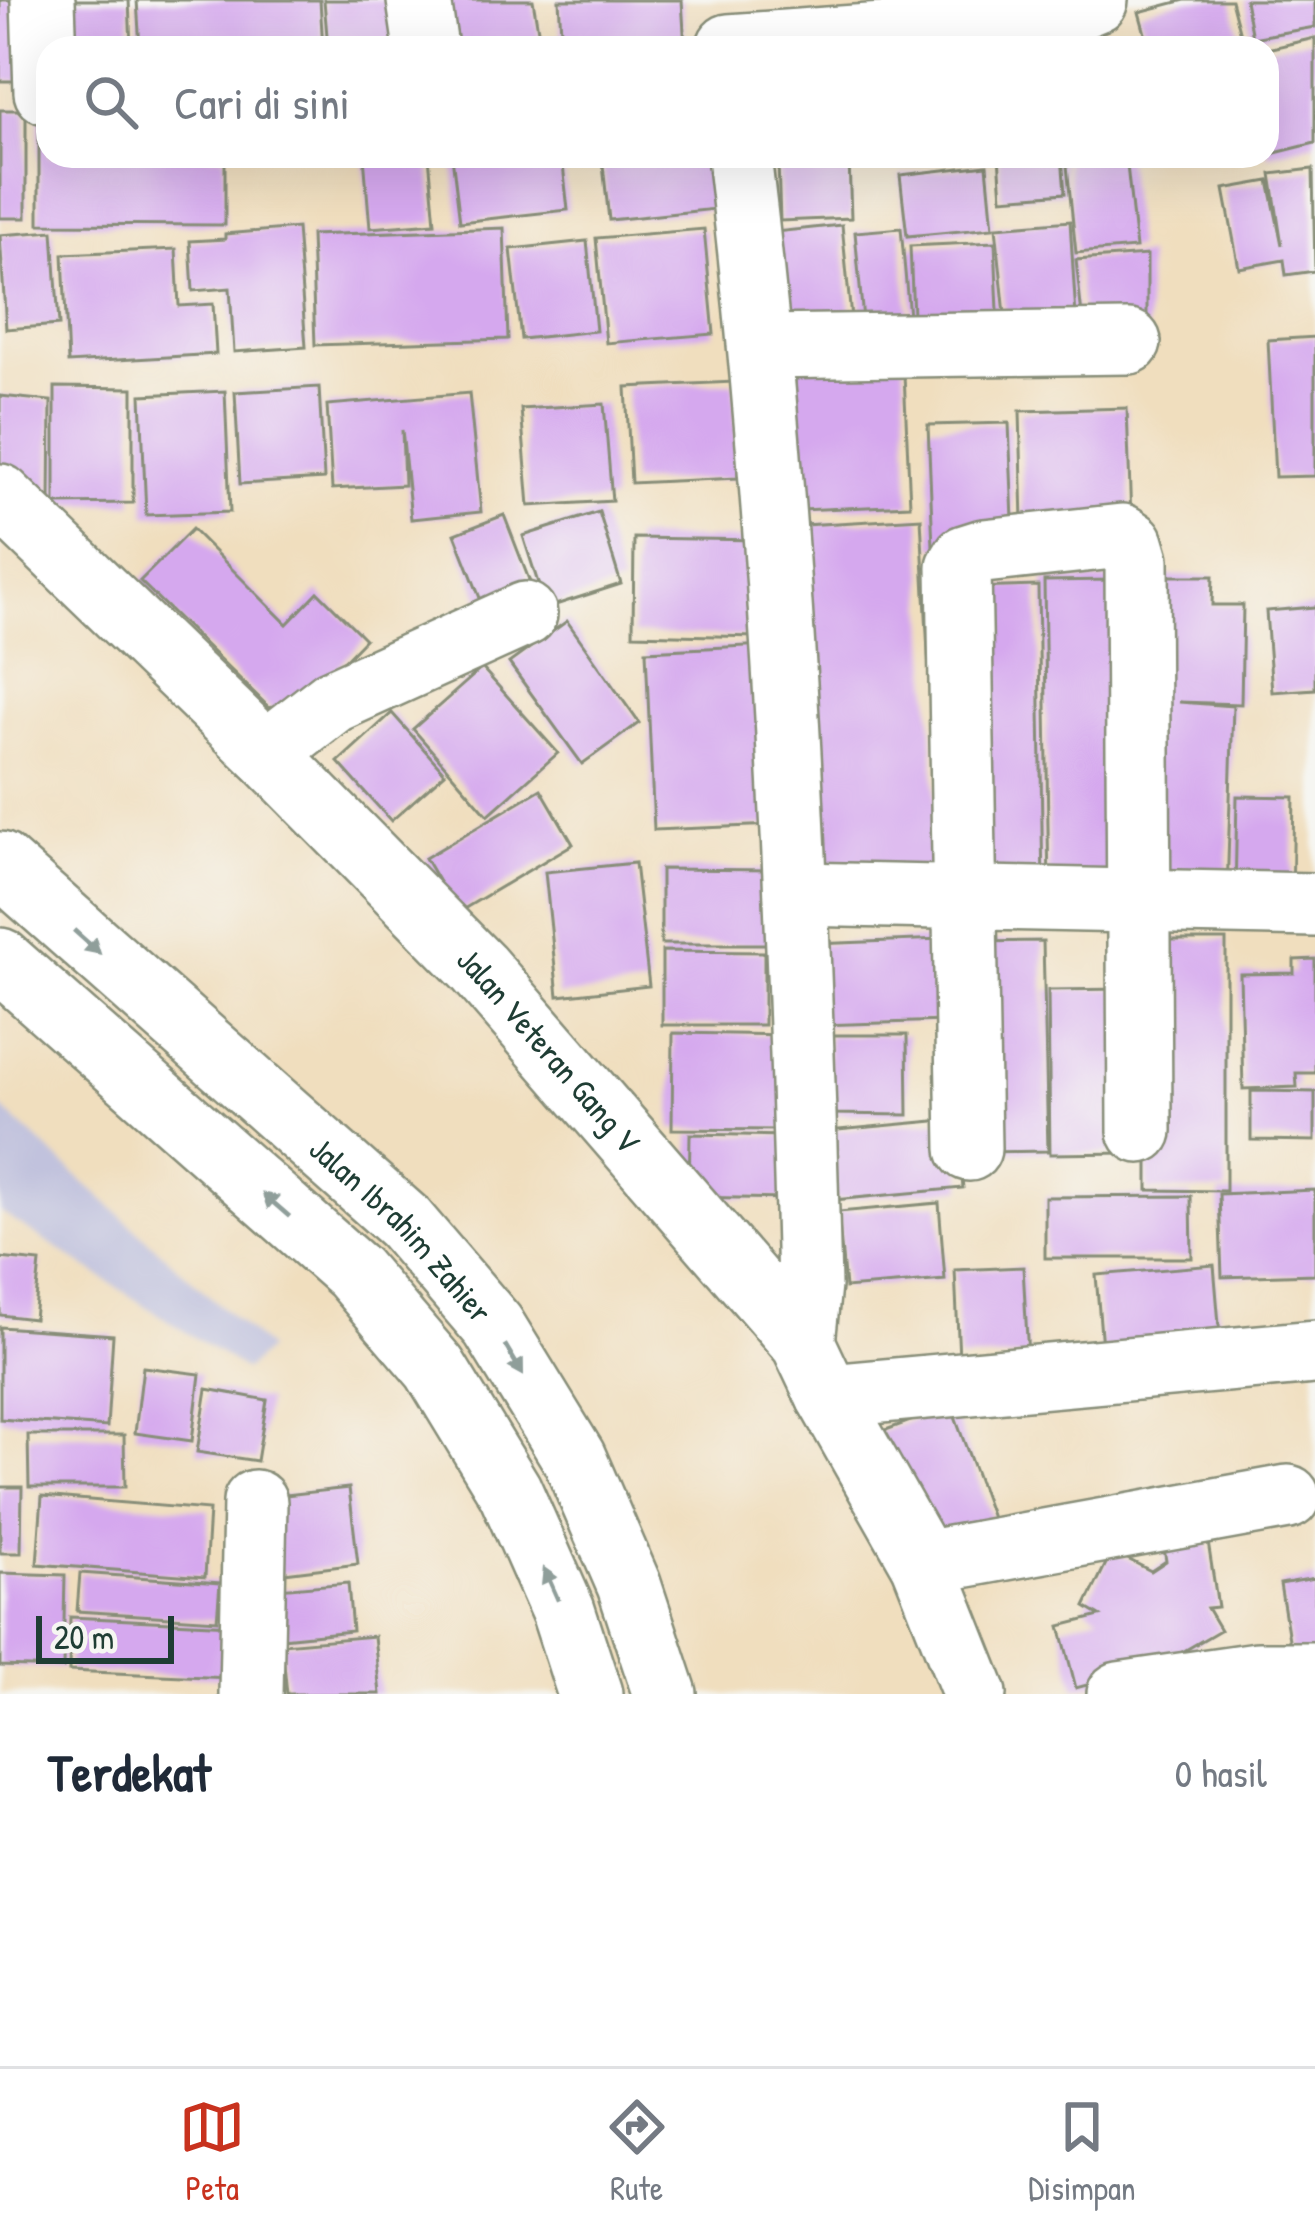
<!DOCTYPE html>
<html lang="id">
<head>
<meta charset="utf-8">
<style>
  body { margin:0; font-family:"Patrick Hand",sans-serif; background:#f2f2f3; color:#1f2937 }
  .scale { position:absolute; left:36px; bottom:30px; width:138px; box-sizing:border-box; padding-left:12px; border:6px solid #1f3d34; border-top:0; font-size:33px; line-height:42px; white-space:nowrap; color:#1f3d34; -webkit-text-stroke:9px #f6f6f2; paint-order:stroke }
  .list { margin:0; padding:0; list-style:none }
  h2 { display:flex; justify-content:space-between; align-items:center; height:156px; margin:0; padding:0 48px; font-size:51px }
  h2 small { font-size:39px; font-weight:400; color:#747a83 }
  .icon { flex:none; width:66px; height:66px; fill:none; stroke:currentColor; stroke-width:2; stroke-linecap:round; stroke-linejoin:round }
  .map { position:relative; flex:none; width:1315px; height:1694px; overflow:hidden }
  .search { position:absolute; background:#fff; box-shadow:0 12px 48px #0002; left:36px; right:36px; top:36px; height:132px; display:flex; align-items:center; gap:30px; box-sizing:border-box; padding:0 42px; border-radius:36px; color:#747a83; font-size:45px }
  .sheet { height:372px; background:#fff }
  nav { display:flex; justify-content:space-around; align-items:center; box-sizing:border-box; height:168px; border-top:3px solid #e0e1e3; background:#fff; font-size:33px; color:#747a83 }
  nav a { display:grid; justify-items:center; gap:6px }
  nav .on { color:#c8321e }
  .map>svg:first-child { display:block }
</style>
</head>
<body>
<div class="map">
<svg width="1315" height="1694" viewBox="0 0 1315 1694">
  <rect width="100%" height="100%" fill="#f6f6f2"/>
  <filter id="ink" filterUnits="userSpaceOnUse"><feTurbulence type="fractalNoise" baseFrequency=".00833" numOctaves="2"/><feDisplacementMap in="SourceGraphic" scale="24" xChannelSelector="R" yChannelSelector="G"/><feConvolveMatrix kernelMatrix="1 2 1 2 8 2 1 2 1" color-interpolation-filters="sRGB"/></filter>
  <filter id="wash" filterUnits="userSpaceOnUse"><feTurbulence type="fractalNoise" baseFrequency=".004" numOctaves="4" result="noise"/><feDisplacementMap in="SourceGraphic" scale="48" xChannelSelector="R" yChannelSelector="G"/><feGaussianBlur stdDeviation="2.7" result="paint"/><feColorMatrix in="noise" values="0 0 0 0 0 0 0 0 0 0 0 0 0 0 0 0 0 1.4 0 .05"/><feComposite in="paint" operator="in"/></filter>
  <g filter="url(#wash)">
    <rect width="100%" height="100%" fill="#f0debe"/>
    <path fill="#c1c2dd" d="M0 1106 268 1349 245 1370 0 1212Z"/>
    <g id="blocks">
      <g fill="#d5a8ee">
        <rect x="0" y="0" width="30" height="81"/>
        <path d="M54 0H129L131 48H56Z"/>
        <path d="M137 0H320L323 48H140Z"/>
        <path d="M324 0H393L397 48H328Z"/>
        <path d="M427 0H533L541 48H434Z"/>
        <path d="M559 0H682L685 48H562Z"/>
        <path d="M1185 0H1231L1243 46 1149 48 1139 12Z"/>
        <path d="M1245 0H1315V27L1252 38Z"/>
        <path d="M1315 38V143L1267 155V49Z"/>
        <path d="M39 107H48V156H225V225L39 224Z"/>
        <rect x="0" y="110" width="26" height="108"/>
        <path d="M364 156H429L435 223 370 228Z"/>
        <path d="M452 156H562L568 210 460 222Z"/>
        <path d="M602 156H711L716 209 609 220Z"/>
        <path d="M999 156H1062L1065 193 1002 198Z"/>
        <path d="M1066 156H1126L1136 248 1076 253Z"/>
        <path d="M849 160 851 218 780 221 778 162Z"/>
        <path d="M987 165 993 228 907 236 900 175Z"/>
        <path d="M1313 169 1315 271 1286 275 1284 260 1239 268 1224 189 1269 181 1282 245 1271 174Z"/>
        <path d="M1070 221 1077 333 1007 334 996 227Z"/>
        <path d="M842 225 852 328 775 336 765 233Z"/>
        <path d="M297 228 306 347 234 352 230 288 193 291 190 241 225 239V234Z"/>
        <path d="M504 228 508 339 315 345 311 235Z"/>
        <path d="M901 228 911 338 865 342 855 232Z"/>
        <path d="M704 229 714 334 606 343 596 238Z"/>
        <path d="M53 231 59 325 6 329 0 235Z"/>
        <path d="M587 241 596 331 521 339 511 249Z"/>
        <path d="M995 242 999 335 914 339 910 246Z"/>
        <path d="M176 249 179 306 213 304 216 354 68 363 63 254Z"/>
        <path d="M1147 255V332L1084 335 1076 260Z"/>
        <path d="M1315 337V476L1275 477 1268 340Z"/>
        <path d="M903 353 910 505 801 510 794 357Z"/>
        <path d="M734 382 738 478 631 483 626 387Z"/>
        <path d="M55 387 133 388V503L55 504Z"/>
        <path d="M319 387 324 479 240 484 235 392Z"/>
        <path d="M225 391 230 512 146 515 141 395Z"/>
        <path d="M469 393 481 512 411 519 402 430 404 485 332 489 327 405Z"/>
        <path d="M0 396 51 401 50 503 0 473Z"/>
        <path d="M604 404 612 501 529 506 521 409Z"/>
        <path d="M1127 408 1131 519 1023 522 1020 411Z"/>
        <path d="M1009 423 1014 545 933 547 928 425Z"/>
        <path d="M599 512 621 584 546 608 523 536Z"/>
        <path d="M504 515 538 603 489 621 455 534Z"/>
        <path d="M921 518 940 885 822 883 804 525Z"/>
        <path d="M192 529 287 624 318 592 365 639 284 722 140 581Z"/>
        <path d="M634 538 759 540 757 637 633 634Z"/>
        <path d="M1157 576H1213L1212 605H1243L1241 704 1179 702 1233 706 1227 893 1141 891Z"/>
        <path d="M1113 580 1117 892 1049 889 1044 581Z"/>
        <path d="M1038 586 1043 888 978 887 972 588Z"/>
        <path d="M1315 607V689L1272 692 1266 611Z"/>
        <path d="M567 621 639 723 582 764 509 663Z"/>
        <path d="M767 645 775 825 654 830 646 651Z"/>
        <path d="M482 668 558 753 488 815 413 729Z"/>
        <path d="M392 713 445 773 391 821 338 762Z"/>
        <path d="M541 789 573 844 457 913 425 858Z"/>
        <path d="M1237 796 1294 797 1292 898 1235 896Z"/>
        <path d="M635 863 649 986 558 996 545 872Z"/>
        <path d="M661 869 776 870 777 944H661Z"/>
        <path d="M942 939 945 1021 819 1025 815 944Z"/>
        <path d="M1148 940H1226V1191L1148 1190Z"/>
        <path d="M1043 941 1048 1151 978 1152 973 942Z"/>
        <path d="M662 951 764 952V1025H662Z"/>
        <path d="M1315 959V1073H1296L1297 1087 1243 1089 1240 974 1294 973V960Z"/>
        <path d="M1126 989 1128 1153 1050 1154 1048 990Z"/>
        <path d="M673 1033 788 1035 787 1130 672 1129Z"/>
        <path d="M828 1035H907L908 1115 829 1114Z"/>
        <path d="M1251 1091 1315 1092V1141L1251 1140Z"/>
        <path d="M956 1119 963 1188 833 1200 827 1131Z"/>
        <path d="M690 1134 787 1136 786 1199 689 1197Z"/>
        <path d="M1315 1190V1274L1222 1277 1219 1194Z"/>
        <path d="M1191 1196 1192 1258H1045V1197Z"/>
        <path d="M939 1203 945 1280 845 1288 838 1212Z"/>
        <path d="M0 1258 40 1262 34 1319 0 1315Z"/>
        <path d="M1214 1265 1221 1348 1103 1359 1096 1275Z"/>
        <path d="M1023 1267 1028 1357 959 1359 955 1270Z"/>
        <path d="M0 1327 113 1335 107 1427 0 1419Z"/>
        <path d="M143 1367 200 1374 192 1441 135 1433Z"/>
        <path d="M207 1389 267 1400 257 1461 197 1452Z"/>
        <path d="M951 1406 992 1518 916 1546 875 1434Z"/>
        <path d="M28 1435H124L125 1487H29Z"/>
        <path d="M0 1487H22L21 1553H0Z"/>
        <path d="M349 1488 358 1564 276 1574 267 1497Z"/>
        <path d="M42 1496 209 1510 205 1577 37 1564Z"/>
        <path d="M1208 1542 1218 1607 1207 1608 1220 1630 1158 1666 1076 1688 1060 1626 1100 1616 1085 1607 1112 1551 1151 1571 1166 1561 1164 1549Z"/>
        <path d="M0 1573 65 1575 63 1668 0 1666Z"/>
        <path d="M80 1573 220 1583 217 1620 77 1611Z"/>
        <path d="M1315 1578V1654L1292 1658 1280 1584Z"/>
        <path d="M348 1583 352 1631 281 1638 277 1589Z"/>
        <path d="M70 1617 231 1625 229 1678 69 1671Z"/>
        <path d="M374 1636 380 1694H287L282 1644Z"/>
      </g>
    </g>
  </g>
  <g filter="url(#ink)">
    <use href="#blocks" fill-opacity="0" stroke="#888e79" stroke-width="3"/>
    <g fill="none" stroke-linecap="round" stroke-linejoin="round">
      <g stroke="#888e79" stroke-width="68">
        <g id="minor">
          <path d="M43 0 46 92"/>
          <path d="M419 0 426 48"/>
          <path d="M729 46 1037 24 1096 0"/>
          <path d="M739 156C784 531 799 907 809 1285L803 1343"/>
          <path d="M762 347 1129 342"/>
          <path id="s1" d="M0 496 266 753 478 968 803 1343 828 1396 923 1563 975 1694"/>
          <path d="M266 753 333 701 525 614"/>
          <path id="s2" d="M0 864 404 1222 493 1326 574 1458 629 1585 665 1694"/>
          <path d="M798 894 1315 905"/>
          <path d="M0 960 353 1272 435 1368 510 1491 563 1611 590 1694"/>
          <path d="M969 1149 959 567 965 557 984 551 1122 536 1132 543 1137 560 1140 1131"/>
          <path d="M828 1396 1315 1352"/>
          <path d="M923 1563 1288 1497"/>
          <path d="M251 1694 255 1502"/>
          <path d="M1119 1694 1258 1674H1315"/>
        </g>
      </g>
      <use href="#minor" stroke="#fff" stroke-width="63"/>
    </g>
    <defs><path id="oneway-solid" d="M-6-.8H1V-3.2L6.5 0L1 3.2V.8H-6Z" transform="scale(3)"/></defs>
    <g fill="#8f9e9a">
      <use href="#oneway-solid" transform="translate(87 942) rotate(42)"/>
      <use href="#oneway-solid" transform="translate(276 1205) rotate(-139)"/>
      <use href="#oneway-solid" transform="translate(514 1360) rotate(59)"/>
      <use href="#oneway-solid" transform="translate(551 1584) rotate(-114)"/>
    </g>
  </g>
  <g text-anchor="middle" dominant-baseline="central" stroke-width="10" stroke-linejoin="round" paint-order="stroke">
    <g font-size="33" fill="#1f3d34" stroke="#f6f6f2">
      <text stroke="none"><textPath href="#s1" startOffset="780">Jalan Veteran Gang V</textPath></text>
      <text stroke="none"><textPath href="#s2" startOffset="543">Jalan Ibrahim Zahier</textPath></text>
    </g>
  </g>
</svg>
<div class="scale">20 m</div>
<div class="search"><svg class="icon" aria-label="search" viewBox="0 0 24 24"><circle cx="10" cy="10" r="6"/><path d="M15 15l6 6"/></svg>Cari di sini</div>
</div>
<section class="sheet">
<h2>Terdekat<small>0 hasil</small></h2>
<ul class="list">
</ul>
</section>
<nav>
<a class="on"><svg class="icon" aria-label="map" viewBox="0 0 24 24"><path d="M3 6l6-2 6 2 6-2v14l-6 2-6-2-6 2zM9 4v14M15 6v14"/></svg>Peta</a>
<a><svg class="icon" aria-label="directions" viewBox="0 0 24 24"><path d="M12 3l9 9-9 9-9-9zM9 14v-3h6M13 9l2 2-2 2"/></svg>Rute</a>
<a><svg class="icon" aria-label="saved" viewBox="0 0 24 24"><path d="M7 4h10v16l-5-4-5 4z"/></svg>Disimpan</a>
</nav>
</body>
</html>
